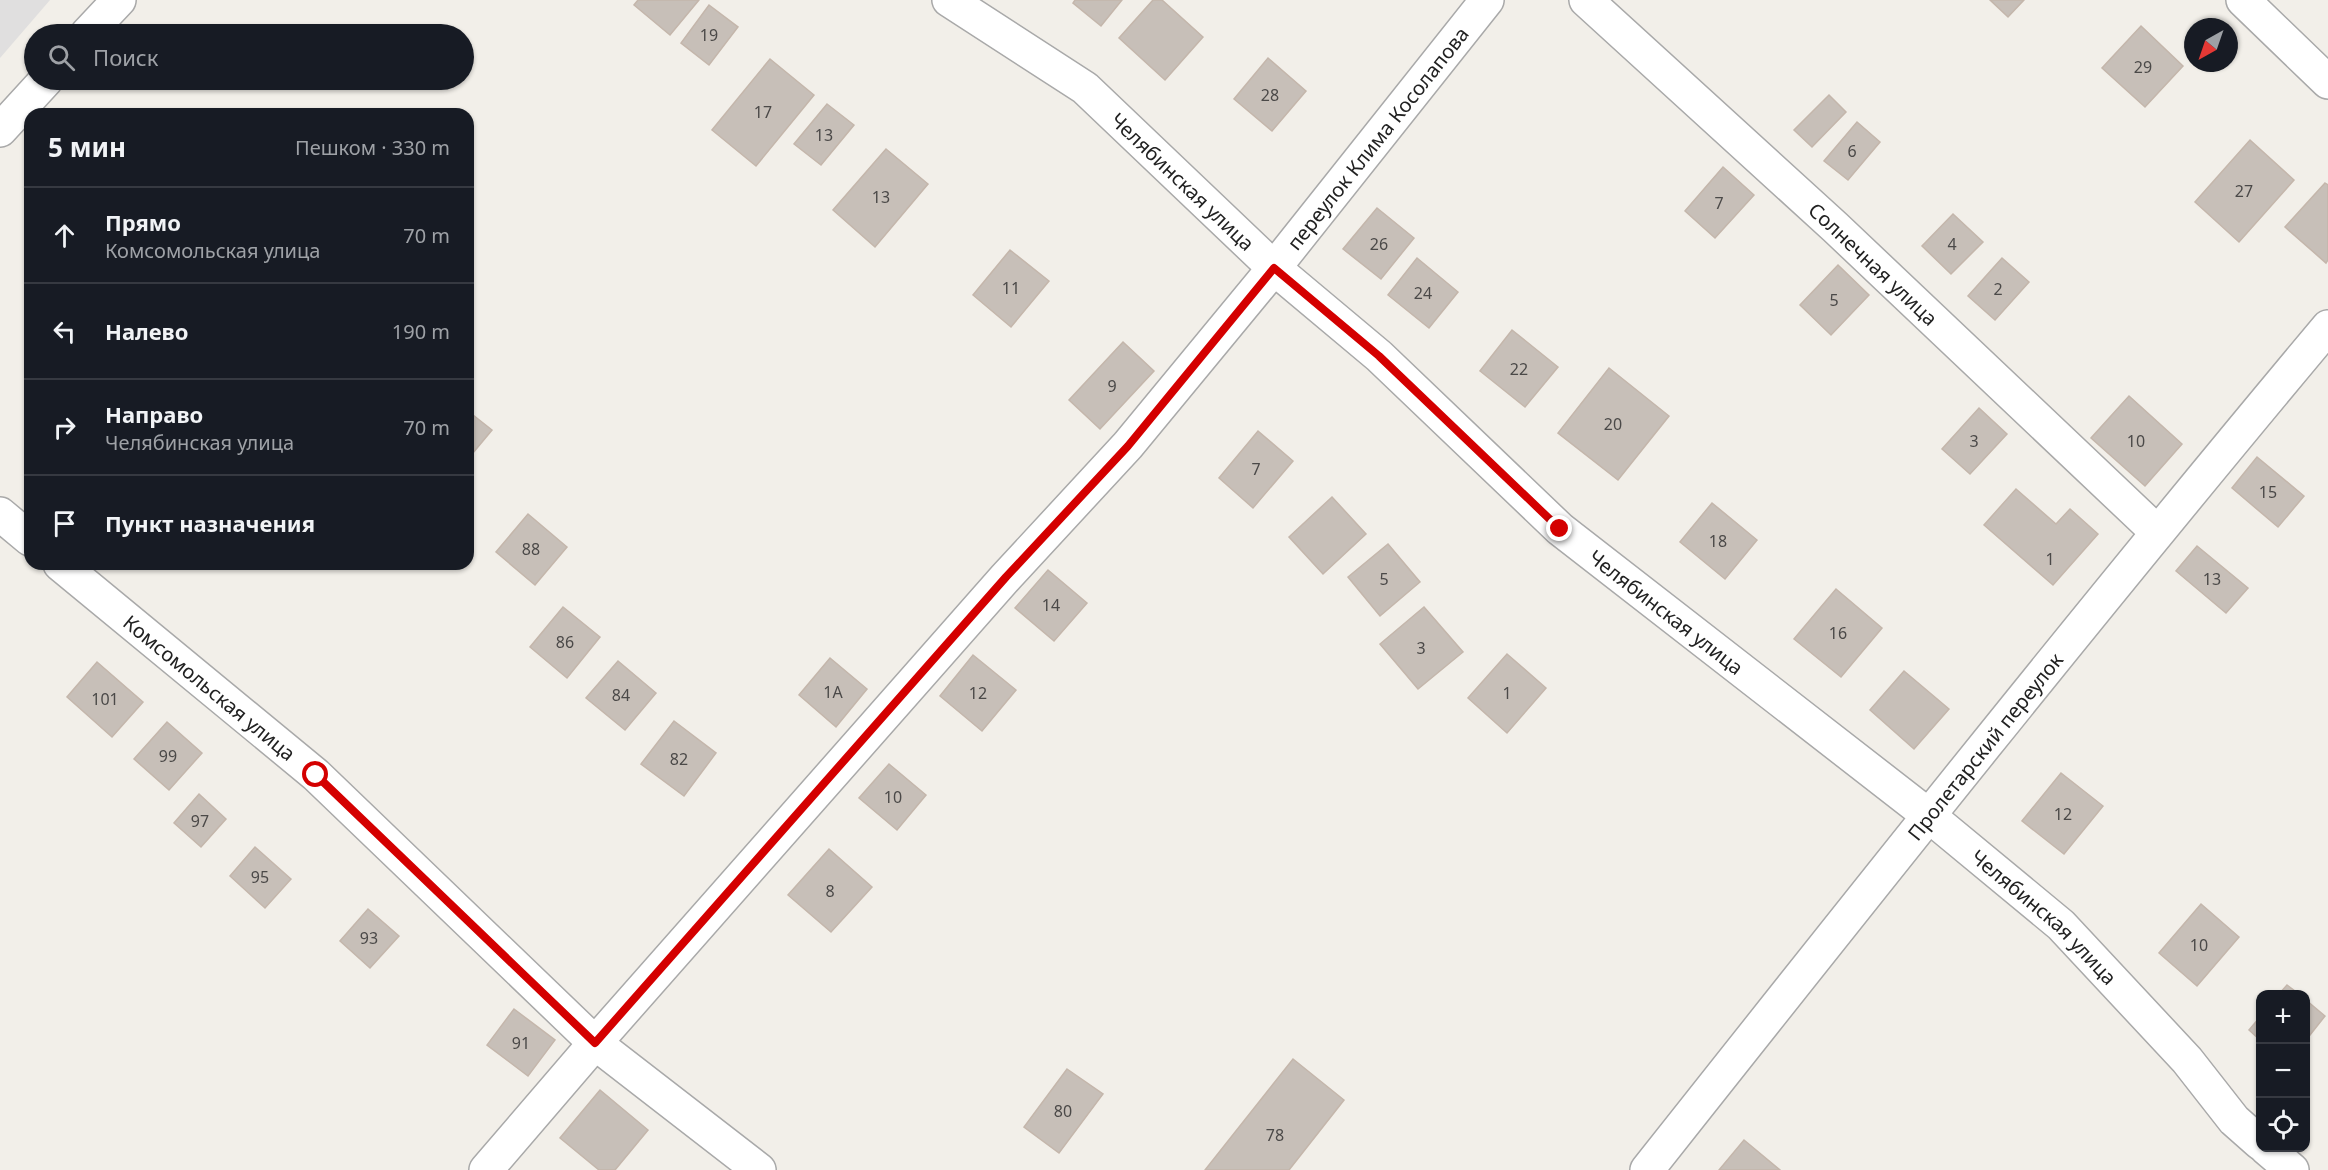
<!DOCTYPE html>
<html lang="ru">
<head>
<meta charset="utf-8">
<style>
  body { margin:0; font-family:"Noto Sans",sans-serif; background:#20242c; color:#f1f3f6 }
  .controls { position:absolute; right:18px; bottom:18px; display:grid; overflow:hidden; border-radius:12px; box-shadow:0 2px 4px #0004 }
  .controls button { width:54px; height:54px; display:grid; place-items:center; padding:0; border:0; border-bottom:2px solid #363941; background:#171b24; color:#f1f3f6; font:30px sans-serif }
  .compass { position:absolute; left:2184px; top:18px; width:54px; height:54px; border-radius:50%; background:#171b24; box-shadow:0 2px 4px #0004; rotate:220deg }
  .stop { position:absolute; width:18px; height:18px; margin:-14px; border:4px solid #d40000; border-radius:50%; background:#fff }
  .stop.end { background:#d40000; border-color:#fff; box-shadow:0 2px 6px #0008 }
  .list { margin:0; padding:0; list-style:none }
  h2 { display:flex; justify-content:space-between; align-items:center; height:78px; margin:0; padding:0 24px; font-size:26px }
  h2 small { font-size:20px; font-weight:400; color:#9ea1a6 }
  .list li { display:grid; grid-template-columns:39px 1fr auto; gap:18px; align-items:center; box-sizing:border-box; height:96px; padding:0 24px; border-top:2px solid #363941 }
  .list b { display:block; font-size:22px; white-space:nowrap }
  .list p { margin:0; font-size:20px; white-space:nowrap; color:#9ea1a6 }
  .list em { font-size:20px; font-style:normal; color:#9ea1a6 }
  .icon { flex:none; width:33px; height:33px; fill:none; stroke:currentColor; stroke-width:2; stroke-linecap:round; stroke-linejoin:round }
  .map { position:relative; flex:none; width:2328px; height:1170px; overflow:hidden }
  .search { position:absolute; background:#171b24; box-shadow:0 2px 4px #0004; left:24px; top:24px; width:450px; height:66px; display:flex; align-items:center; gap:15px; box-sizing:border-box; padding:0 21px; border-radius:33px; color:#9ea1a6; font-size:22px }
  .panel { position:absolute; background:#171b24; box-shadow:0 2px 4px #0004; left:24px; top:108px; width:450px; height:462px; border-radius:18px }
  .map>svg:first-child { display:block }
</style>
</head>
<body>
<div class="map">
<svg width="2328" height="1170" viewBox="0 0 2328 1170">
  <rect width="100%" height="100%" fill="#f2efe9"/>
  <path fill="#e0dfdf" d="M0 0H50L0 58Z"/>
  <g fill="#c7bfb8" stroke="#c4b6ab" stroke-width="1.5">
    <path d="M638 0H699L670 35 634 5Z"/>
    <path d="M1075 0H1122L1101 26 1073 3Z"/>
    <path d="M1153 0H1162L1203 37 1165 80 1119 38Z"/>
    <path d="M1990 0H2024L2008 17Z"/>
    <path d="M709 5 738 27 709 65 681 43Z"/>
    <path d="M2141 26 2183 66 2145 107 2102 68Z"/>
    <path d="M1268 58 1306 91 1272 131 1234 99Z"/>
    <path d="M770 59 814 95 756 166 712 130Z"/>
    <path d="M1829 95 1846 112 1812 147 1794 130Z"/>
    <path d="M827 104 854 125 821 165 794 144Z"/>
    <path d="M1857 122 1880 142 1848 180 1824 161Z"/>
    <path d="M2250 140 2294 180 2239 242 2195 202Z"/>
    <path d="M886 149 928 184 875 247 833 210Z"/>
    <path d="M1723 167 1754 195 1715 238 1685 211Z"/>
    <path d="M2325 183 2328 185V260L2326 263 2285 227Z"/>
    <path d="M1377 208 1414 238 1381 279 1343 249Z"/>
    <path d="M1953 214 1983 242 1951 274 1922 246Z"/>
    <path d="M1010 250 1049 281 1011 327 973 295Z"/>
    <path d="M1417 258 1458 292 1429 328 1388 295Z"/>
    <path d="M2002 258 2029 282 1995 320 1968 296Z"/>
    <path d="M1838 265 1869 295 1831 335 1800 305Z"/>
    <path d="M1512 330 1558 367 1525 407 1480 371Z"/>
    <path d="M1123 342 1154 371 1100 429 1069 400Z"/>
    <path d="M1609 368 1669 416 1618 480 1558 433Z"/>
    <path d="M2129 396 2182 444 2145 486 2091 438Z"/>
    <path d="M1979 408 2007 434 1970 474 1942 449Z"/>
    <path d="M468 411 492 430 468 459Z"/>
    <path d="M1258 431 1293 461 1253 508 1219 478Z"/>
    <path d="M2257 457 2304 496 2278 527 2232 488Z"/>
    <path d="M2016 489 2056 524 2070 509 2098 534 2053 585 1984 525Z"/>
    <path d="M1332 497 1366 534 1323 574 1289 537Z"/>
    <path d="M1712 503 1757 540 1725 579 1680 542Z"/>
    <path d="M528 514 567 547 535 585 496 552Z"/>
    <path d="M1388 544 1420 582 1380 616 1348 577Z"/>
    <path d="M2197 546 2248 588 2226 613 2176 571Z"/>
    <path d="M1048 570 1087 603 1054 641 1015 608Z"/>
    <path d="M1836 589 1882 628 1841 677 1794 639Z"/>
    <path d="M563 607 600 637 567 678 530 647Z"/>
    <path d="M1424 607 1463 652 1418 689 1380 644Z"/>
    <path d="M1507 654 1546 688 1507 733 1468 698Z"/>
    <path d="M973 655 1016 690 982 731 940 696Z"/>
    <path d="M830 658 867 689 836 727 799 695Z"/>
    <path d="M618 661 656 693 625 730 586 698Z"/>
    <path d="M97 662 143 702 112 737 67 697Z"/>
    <path d="M1904 671 1949 709 1914 749 1870 710Z"/>
    <path d="M674 721 716 753 684 796 641 764Z"/>
    <path d="M167 722 202 753 169 790 134 759Z"/>
    <path d="M889 764 926 795 897 830 859 798Z"/>
    <path d="M2061 773 2103 806 2064 854 2022 821Z"/>
    <path d="M199 794 226 819 201 847 174 823Z"/>
    <path d="M255 847 291 879 265 908 230 876Z"/>
    <path d="M829 849 872 887 831 932 788 895Z"/>
    <path d="M2201 904 2239 937 2197 986 2159 953Z"/>
    <path d="M368 909 399 936 370 968 340 941Z"/>
    <path d="M2287 985 2299 994H2279Z"/>
    <path d="M2306 1000 2325 1016 2306 1040Z"/>
    <path d="M514 1009 555 1040 528 1076 487 1045Z"/>
    <path d="M2260 1017V1040L2249 1030Z"/>
    <path d="M1293 1059 1344 1100 1289 1170H1205Z"/>
    <path d="M1067 1069 1103 1094 1059 1153 1024 1127Z"/>
    <path d="M600 1090 648 1130 615 1170H599L560 1138Z"/>
    <path d="M1744 1140 1780 1170H1719Z"/>
  </g>
  <g fill="none" stroke-linecap="round" stroke-linejoin="round">
    <g stroke="#a9a9a9" stroke-width="36">
      <g id="street">
        <path id="s1" d="M949 0 1085 88 1274 268 1379 356 1560 529 1928 815 2061 925 2187 1060 2234 1120 2260 1143"/>
        <path id="s2" d="M1586 0 1835 227 2157 532"/>
        <path d="M2243 0 2328 82"/>
        <path d="M87 34 119 0"/>
        <path d="M0 130 46 80"/>
        <path d="M0 514 30 539"/>
        <path id="s3" d="M60 564 316 775 595 1043 759 1170"/>
        <path d="M2266 1148 2292 1170"/>
        <path id="s4" d="M486 1170 595 1043 1006 577 1128 445 1274 268 1487 0"/>
        <path id="s5" d="M1647 1170C1871 887 2096 604 2328 327"/>
      </g>
    </g>
    <use href="#street" stroke="#fff" stroke-width="33"/>
  </g>
  <g fill="none" stroke-linecap="round" stroke-linejoin="round">
    <path stroke="#d40000" stroke-width="8" d="M316 775 595 1043 1006 577 1128 446 1274 268 1379 356 1560 529"/>
  </g>
  <g text-anchor="middle" dominant-baseline="central" stroke-width="4.5" stroke-linejoin="round" paint-order="stroke">
    <g font-size="16" fill="#4b4948">
      <text x="709" y="35">19</text>
      <text x="2143" y="67">29</text>
      <text x="1270" y="95">28</text>
      <text x="763" y="112">17</text>
      <text x="824" y="135">13</text>
      <text x="1852" y="151">6</text>
      <text x="2244" y="191">27</text>
      <text x="881" y="197">13</text>
      <text x="1719" y="203">7</text>
      <text x="1379" y="244">26</text>
      <text x="1952" y="244">4</text>
      <text x="1011" y="288">11</text>
      <text x="1998" y="289">2</text>
      <text x="1423" y="293">24</text>
      <text x="1834" y="300">5</text>
      <text x="1519" y="369">22</text>
      <text x="1112" y="386">9</text>
      <text x="1613" y="424">20</text>
      <text x="1974" y="441">3</text>
      <text x="2136" y="441">10</text>
      <text x="1256" y="469">7</text>
      <text x="2268" y="492">15</text>
      <text x="1718" y="541">18</text>
      <text x="531" y="549">88</text>
      <text x="2050" y="559">1</text>
      <text x="1384" y="579">5</text>
      <text x="2212" y="579">13</text>
      <text x="1051" y="605">14</text>
      <text x="1838" y="633">16</text>
      <text x="565" y="642">86</text>
      <text x="1421" y="648">3</text>
      <text x="833" y="692">1А</text>
      <text x="978" y="693">12</text>
      <text x="1507" y="693">1</text>
      <text x="621" y="695">84</text>
      <text x="105" y="699">101</text>
      <text x="168" y="756">99</text>
      <text x="679" y="759">82</text>
      <text x="893" y="797">10</text>
      <text x="2063" y="814">12</text>
      <text x="200" y="821">97</text>
      <text x="260" y="877">95</text>
      <text x="830" y="891">8</text>
      <text x="369" y="938">93</text>
      <text x="2199" y="945">10</text>
      <text x="521" y="1043">91</text>
      <text x="1063" y="1111">80</text>
      <text x="1275" y="1135">78</text>
    </g>
    <g font-size="20" fill="#222" stroke="#fff">
      <text stroke="none"><textPath href="#s4" startOffset="1364">переулок Клима Косолапова</textPath></text>
      <text stroke="none"><textPath href="#s1" startOffset="297">Челябинская улица</textPath></text>
      <text stroke="none"><textPath href="#s2" startOffset="390">Солнечная улица</textPath></text>
      <text stroke="none"><textPath href="#s1" startOffset="945">Челябинская улица</textPath></text>
      <text stroke="none"><textPath href="#s3" startOffset="194">Комсомольская улица</textPath></text>
      <text stroke="none"><textPath href="#s5" startOffset="542">Пролетарский переулок</textPath></text>
      <text stroke="none"><textPath href="#s1" startOffset="1431">Челябинская улица</textPath></text>
    </g>
  </g>
</svg>
<div class="controls">
<button>+</button>
<button>−</button>
<button><svg class="icon" aria-label="locate" viewBox="0 0 24 24"><circle cx="12" cy="12" r="6"/><path d="M12 2v4M12 18v4M2 12h4M18 12h4"/></svg></button>
</div>
<svg class="compass" viewBox="-18 -18 36 36"><path d="M0-13l5 13h-10z" fill="#e53935"/><path d="M0 13l5-13h-10z" fill="#9ea1a6"/></svg>
<div class="stop" style="left:316px;top:775px"></div>
<div class="stop end" style="left:1560px;top:529px"></div>
<div class="search"><svg class="icon" aria-label="search" viewBox="0 0 24 24"><circle cx="10" cy="10" r="6"/><path d="M15 15l6 6"/></svg>Поиск</div>
<section class="panel">
<h2>5 мин<small>Пешком · 330 m</small></h2>
<ul class="list">
<li><svg class="icon" aria-label="ahead" viewBox="0 0 24 24"><path d="M12 20V5M6 11l6-6 6 6"/></svg><div><b>Прямо</b><p>Комсомольская улица</p></div><em>70 m</em></li>
<li><svg class="icon" aria-label="left" viewBox="0 0 24 24"><path d="M17 20v-9H6M10 6l-5 5 5 5"/></svg><div><b>Налево</b></div><em>190 m</em></li>
<li><svg class="icon" aria-label="right" viewBox="0 0 24 24"><path d="M7 20v-9h11M14 6l5 5-5 5"/></svg><div><b>Направо</b><p>Челябинская улица</p></div><em>70 m</em></li>
<li><svg class="icon" aria-label="arrive" viewBox="0 0 24 24"><path d="M6 21V4h12l-3 4 3 4H6"/></svg><div><b>Пункт назначения</b></div></li>
</ul>
</section>
</div>
</body>
</html>
